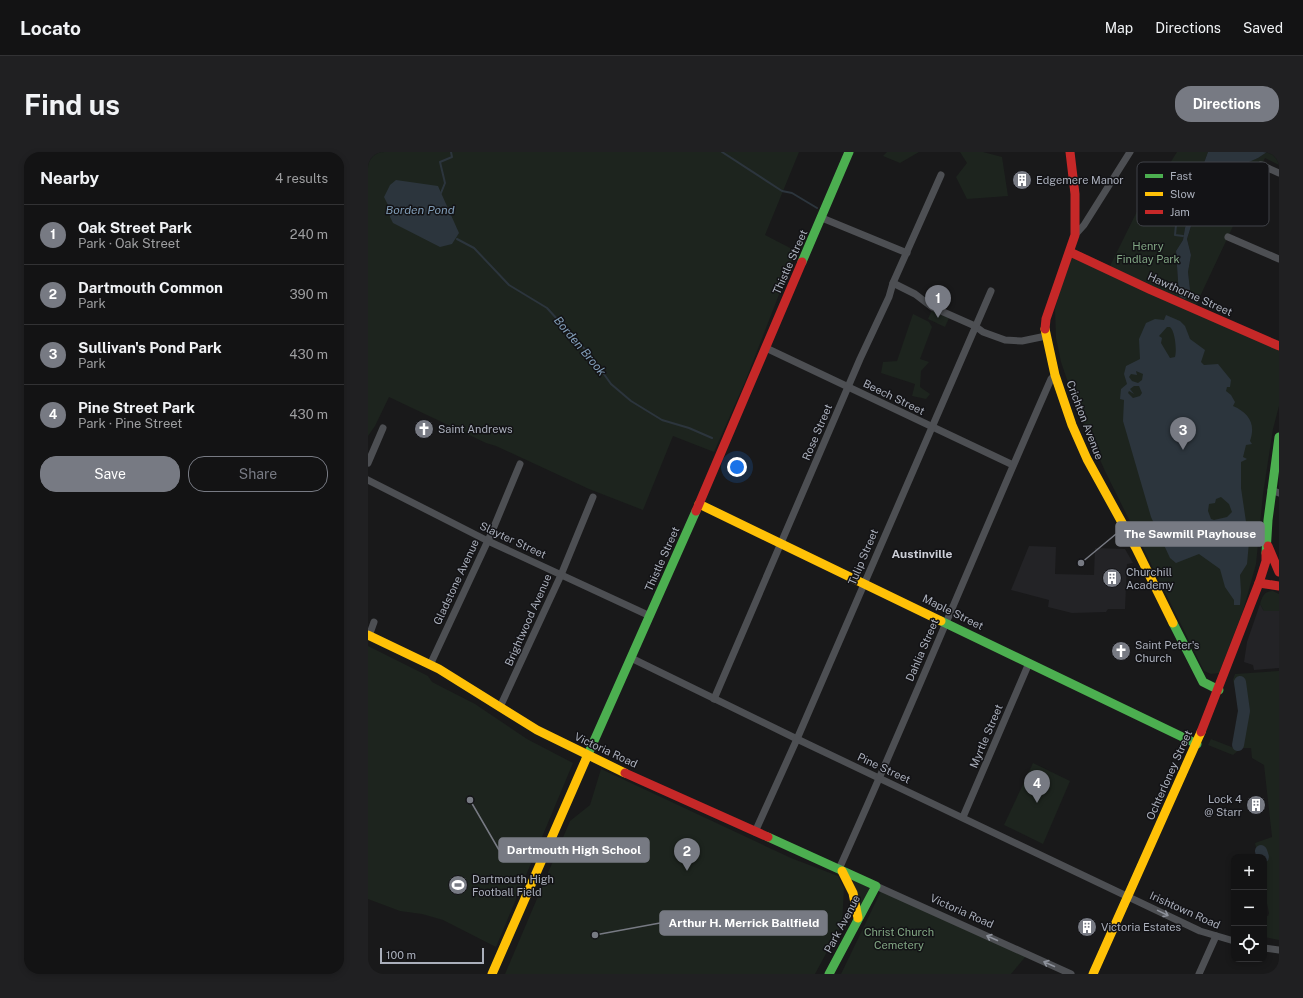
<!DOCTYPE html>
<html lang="en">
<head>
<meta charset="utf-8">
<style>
  body { margin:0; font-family:"Public Sans",sans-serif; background:#202022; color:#f1f3f6 }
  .controls { position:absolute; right:12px; bottom:12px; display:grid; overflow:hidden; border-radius:8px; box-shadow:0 2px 6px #0003 }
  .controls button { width:36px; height:36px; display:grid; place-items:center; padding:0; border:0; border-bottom:1px solid #323234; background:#131314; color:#f1f3f6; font:20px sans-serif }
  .scale { position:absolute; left:12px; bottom:10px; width:104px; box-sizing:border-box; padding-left:4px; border:2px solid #aaafbb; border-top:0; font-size:11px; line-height:14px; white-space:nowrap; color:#aaafbb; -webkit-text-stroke:3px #131316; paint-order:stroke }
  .you { position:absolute; left:369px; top:315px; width:14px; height:14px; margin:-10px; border:3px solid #fff; border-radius:50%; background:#1a73e8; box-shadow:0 0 0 6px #1a73e833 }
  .badge { display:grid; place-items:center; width:26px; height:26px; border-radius:50%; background:#777a83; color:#fff; font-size:13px; font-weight:700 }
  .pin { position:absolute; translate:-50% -33px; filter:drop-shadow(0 1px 2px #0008) }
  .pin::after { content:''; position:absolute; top:21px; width:14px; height:12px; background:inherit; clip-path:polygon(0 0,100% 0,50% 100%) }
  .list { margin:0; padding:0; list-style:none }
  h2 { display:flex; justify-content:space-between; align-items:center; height:52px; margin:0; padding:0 16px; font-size:17px }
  h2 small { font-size:13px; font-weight:400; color:#9d9ea0 }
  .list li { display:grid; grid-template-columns:26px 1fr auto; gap:12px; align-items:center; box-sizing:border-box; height:60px; padding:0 16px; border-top:1px solid #323234 }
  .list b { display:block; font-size:15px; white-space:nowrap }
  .list p { margin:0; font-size:13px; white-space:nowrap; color:#9d9ea0 }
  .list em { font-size:13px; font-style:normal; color:#9d9ea0 }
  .actions { display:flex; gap:8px; padding:12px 16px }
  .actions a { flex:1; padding:9px 0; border:1px solid #777a83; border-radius:16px; text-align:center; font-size:14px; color:#777a83 }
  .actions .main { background:#777a83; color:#fff }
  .icon { flex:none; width:22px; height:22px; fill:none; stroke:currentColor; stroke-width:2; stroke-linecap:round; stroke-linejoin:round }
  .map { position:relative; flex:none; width:911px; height:822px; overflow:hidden; border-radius:16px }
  header { display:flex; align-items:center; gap:24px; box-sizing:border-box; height:56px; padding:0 20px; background:#131314; border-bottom:1px solid #323234 }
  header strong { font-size:19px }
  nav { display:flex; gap:22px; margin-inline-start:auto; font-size:14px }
  .intro { display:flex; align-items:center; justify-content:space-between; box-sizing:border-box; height:96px; padding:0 24px }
  h1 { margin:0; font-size:28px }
  .button { padding:10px 18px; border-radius:16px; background:#777a83; color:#fff; font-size:14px; font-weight:700 }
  main { display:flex; gap:24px; padding:0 24px }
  aside { flex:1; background:#131314; border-radius:16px; box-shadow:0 2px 6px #0003 }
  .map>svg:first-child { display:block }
</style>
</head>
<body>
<header>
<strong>Locato</strong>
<nav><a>Map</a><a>Directions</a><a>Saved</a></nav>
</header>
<div class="intro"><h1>Find us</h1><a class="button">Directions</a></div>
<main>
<aside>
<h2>Nearby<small>4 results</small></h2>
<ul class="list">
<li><span class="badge">1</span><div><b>Oak Street Park</b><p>Park · Oak Street</p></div><em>240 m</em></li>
<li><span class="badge">2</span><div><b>Dartmouth Common</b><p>Park</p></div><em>390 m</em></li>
<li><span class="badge">3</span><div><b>Sullivan's Pond Park</b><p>Park</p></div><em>430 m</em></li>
<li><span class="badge">4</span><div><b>Pine Street Park</b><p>Park · Pine Street</p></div><em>430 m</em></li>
</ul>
<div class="actions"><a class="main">Save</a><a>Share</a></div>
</aside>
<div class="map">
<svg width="911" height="822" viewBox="0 0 911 822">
  <rect width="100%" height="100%" fill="#19191a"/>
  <g fill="#232326">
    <path d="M661 394 688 395 687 422 726 423 727 396 757 397 765 411 759 412 757 457H740L738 460 704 461 680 455 681 448 643 438Z"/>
    <path d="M892 452 896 459H911V516L886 518 885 513 876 510 879 490Z"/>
  </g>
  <g fill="#1d241e">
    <path d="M0 0H431L397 83 428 99 377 230 346 300 305 284 275 358 221 337 128 294 118 291 21 245 7 274 0 284Z"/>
    <path d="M519 0H551L532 11 515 4Z"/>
    <path d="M592 0H615L634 5 640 44 599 47 588 25 599 11Z"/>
    <path d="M809 0H840L823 46V58L817 76 815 88 808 99 811 144 817 147 822 138 820 120 823 103 819 87 829 56 855 26 869 14 890 6 899 0H911V13L897 6 828 153 911 193V254L905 277 895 342 888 412 875 459 851 521 843 522 836 519 737 319 708 254 693 210 688 186 687 157 704 96 742 114 785 27 788 28 794 14 799 16Z"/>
    <path d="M564 158 581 166 577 175 560 167Z"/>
    <path d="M545 162 561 170 564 175 552 207 561 210 553 219 552 235 562 242 558 247 544 244 547 232 513 221 515 210 529 209Z"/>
    <path d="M905 439 911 442V459H896L892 452C894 445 896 439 905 439Z"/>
    <path d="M0 494 60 524 64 530 107 552 159 587 205 611 128 795 75 768 54 762 32 759 0 747Z"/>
    <path d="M911 519V788L896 785V764H900L901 761 896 737V705H890L887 691 904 685 896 613 884 606 883 596H873L865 603 840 593 843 587 866 596 871 554 865 528 867 522Z"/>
    <path d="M665 611 702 629 675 692 636 673Z"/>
    <path d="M233 617 423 706 470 724 476 736 474 772 447 822H137L202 669 222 653Z"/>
    <path d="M483 725 505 735 493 757 489 740Z"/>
    <path d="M513 739 658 804 643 822H473Z"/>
  </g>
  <g fill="#2c353d" fill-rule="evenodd">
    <path d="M840 0H899L890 6 863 18 855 26 828 58 819 87 823 103 820 120 822 138 817 147 811 144 808 99 815 88 817 76 823 58V46Z"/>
    <path d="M28 28 70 34 91 81 84 92 72 95 25 71 22 65 21 55 16 45 22 33Z"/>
    <path d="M798 163 812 169 817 174 822 187 837 198 833 210 836 213 850 212 863 228 862 235H859L858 239 863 243 867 250 865 254C881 261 888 272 882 289L884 292 878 293 875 305 879 307 873 310V336L881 390 879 412 872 423 873 440 872 453H866V448L857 435 852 417 831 402 808 411 802 406 783 365 755 269 756 248 752 247 753 237 759 232 756 222 758 214 772 207 771 187 778 171 787 167 796 168ZM799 175H802C807 179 809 198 807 205L802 206 793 191 794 186 791 184ZM768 219 775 222 774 228 770 231 764 229 761 225 763 222 769 223ZM766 234H771L774 241 772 244 765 246 760 241 761 239 766 242 762 237ZM853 345 861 352 864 360 859 365 846 368 843 367 840 359 841 352 847 351 848 347Z"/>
  </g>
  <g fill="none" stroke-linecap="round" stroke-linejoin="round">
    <g stroke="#2c353d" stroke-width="2">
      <path d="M354 0 414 39 424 41 449 56"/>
      <path d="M73 41 77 31 72 10 84 5 83 0"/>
      <path d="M815 84 807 83C808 62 819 31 828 12L835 14"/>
      <path d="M89 87 106 96 141 133 179 156 223 204 243 232 263 249 294 268 321 276 344 286"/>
    </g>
    <g stroke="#2c353d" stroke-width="12">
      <path d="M870 593 876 559 872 530"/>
      <path d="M893 699 895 705"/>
    </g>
    <g stroke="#4d4f53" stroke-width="7">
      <path d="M893 13 911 21"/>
      <path d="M454 66 539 101"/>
      <path d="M707 83 716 73 762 0"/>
      <path d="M860 85 911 107"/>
      <path d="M525 131 547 142 564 155 607 174 615 180 637 188 654 189 678 184"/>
      <path d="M398 196 645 313"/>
      <path d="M0 311 15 276"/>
      <path d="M0 328 120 389 282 464"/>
      <path d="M903 338 911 341"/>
      <path d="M1 484 6 470"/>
      <path d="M263 506 429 587 832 779 866 789"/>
      <path d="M62 513 123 382 152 312"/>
      <path d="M346 547 492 207 521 145 525 131 573 23"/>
      <path d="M132 555 193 423 225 345"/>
      <path d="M595 665 661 511"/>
      <path d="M387 680 429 587 623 139"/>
      <path d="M471 717C544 555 611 390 683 227L687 223"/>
      <path d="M508 734 703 822"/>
      <path d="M896 796 911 798"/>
      <path d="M831 822 848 784"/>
    </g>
    <g stroke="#4caf50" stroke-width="9">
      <path d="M434 110 481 0"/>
      <path d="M898 401 900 368 911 285"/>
      <path d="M573 469 829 592"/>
      <path d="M805 471 835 530 851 538"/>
      <path d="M218 607 328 359"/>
      <path d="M400 685 508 734 461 822"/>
    </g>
    <g stroke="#ffc107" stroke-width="9">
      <path d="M677 177 687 223 704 273 719 307 768 396 805 471"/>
      <path d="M331 352 573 469"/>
      <path d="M0 483 71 517 169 578 257 621"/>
      <path d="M474 719 485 741 490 766"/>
      <path d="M124 822 218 607"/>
      <path d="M725 822 833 580"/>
    </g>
    <g stroke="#c62828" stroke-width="9">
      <path d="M702 100 783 138 911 194"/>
      <path d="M677 177 678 167 707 83V42L702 0"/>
      <path d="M328 359 434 110"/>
      <path d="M900 394 911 420"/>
      <path d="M891 431 911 434"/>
      <path d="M833 580 891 431 898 409V401"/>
      <path d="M257 621 400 685"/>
    </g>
  </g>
  <defs><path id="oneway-shaft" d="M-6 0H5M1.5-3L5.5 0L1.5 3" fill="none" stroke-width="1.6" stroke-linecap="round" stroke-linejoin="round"/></defs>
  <g stroke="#8e929c">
    <use href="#oneway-shaft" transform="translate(795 761) rotate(26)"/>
    <use href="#oneway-shaft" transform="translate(624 786) rotate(-156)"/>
    <use href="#oneway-shaft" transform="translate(681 812) rotate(-156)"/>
  </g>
  <defs>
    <g id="building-disc" transform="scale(1)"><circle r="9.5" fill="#777a83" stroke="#131316"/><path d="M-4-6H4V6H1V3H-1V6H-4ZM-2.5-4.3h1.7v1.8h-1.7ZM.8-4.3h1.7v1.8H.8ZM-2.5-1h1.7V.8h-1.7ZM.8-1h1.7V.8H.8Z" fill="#fff"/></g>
    <g id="church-disc" transform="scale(1)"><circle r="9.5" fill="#777a83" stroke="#131316"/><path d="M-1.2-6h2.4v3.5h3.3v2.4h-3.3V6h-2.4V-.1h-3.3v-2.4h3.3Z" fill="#fff"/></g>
    <g id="stadium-disc" transform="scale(1)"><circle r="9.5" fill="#777a83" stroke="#131316"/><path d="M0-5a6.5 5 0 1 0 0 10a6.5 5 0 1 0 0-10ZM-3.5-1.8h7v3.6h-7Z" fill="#fff"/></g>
  </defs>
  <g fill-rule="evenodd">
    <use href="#building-disc" x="654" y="28"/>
    <use href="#church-disc" x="56" y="277"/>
    <use href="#building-disc" x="744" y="426"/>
    <use href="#church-disc" x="753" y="499"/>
    <use href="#building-disc" x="888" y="653"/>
    <use href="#stadium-disc" x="90" y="733"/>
    <use href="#building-disc" x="719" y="775"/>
  </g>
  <g text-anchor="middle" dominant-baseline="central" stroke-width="3" stroke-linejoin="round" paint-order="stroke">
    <g font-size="11" fill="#aaafbb" stroke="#131316" text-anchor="start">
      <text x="668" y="28">Edgemere Manor</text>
      <text x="70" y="277">Saint Andrews</text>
      <text x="758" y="420">Churchill<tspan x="758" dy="13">Academy</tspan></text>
      <text x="767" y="493">Saint Peter's<tspan x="767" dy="13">Church</tspan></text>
      <text x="874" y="647" text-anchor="end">Lock 4<tspan x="874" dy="13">@ Starr</tspan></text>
      <text x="104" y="727">Dartmouth High<tspan x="104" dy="13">Football Field</tspan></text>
      <text x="733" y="775">Victoria Estates</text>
    </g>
    <g font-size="11" fill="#81a683" stroke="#131316">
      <text x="780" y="94">Henry<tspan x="780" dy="13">Findlay Park</tspan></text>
      <text x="531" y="780">Christ Church<tspan x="531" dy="13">Cemetery</tspan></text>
    </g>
    <g font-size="11" fill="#aaafbb" stroke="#131316">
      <text transform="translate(422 110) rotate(-66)">Thistle Street</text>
      <text transform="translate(822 142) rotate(24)">Hawthorne Street</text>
      <text transform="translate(526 245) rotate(26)">Beech Street</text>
      <text transform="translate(717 268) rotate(69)">Crichton Avenue</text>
      <text transform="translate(449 280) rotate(-67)">Rose Street</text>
      <text transform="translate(145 388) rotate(25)">Slayter Street</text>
      <text transform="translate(495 405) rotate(-67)">Tulip Street</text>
      <text transform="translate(294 407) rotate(-66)">Thistle Street</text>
      <text transform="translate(88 430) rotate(-65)">Gladstone Avenue</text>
      <text transform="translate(585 460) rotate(26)">Maple Street</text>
      <text transform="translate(160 468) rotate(-66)">Brightwood Avenue</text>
      <text transform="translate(554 498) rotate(-67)">Dahlia Street</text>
      <text transform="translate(618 584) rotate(-67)">Myrtle Street</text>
      <text transform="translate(238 598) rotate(25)">Victoria Road</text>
      <text transform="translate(516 616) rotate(25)">Pine Street</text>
      <text transform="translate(801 623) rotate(-66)">Ochterloney Street</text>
      <text transform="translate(817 758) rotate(24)">Irishtown Road</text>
      <text transform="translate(594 759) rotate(24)">Victoria Road</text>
      <text transform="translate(474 772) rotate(-62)">Park Avenue</text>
    </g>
    <g font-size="12" font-style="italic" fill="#819db7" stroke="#131316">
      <text x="52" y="58">Borden Pond</text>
      <text transform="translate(212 194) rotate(50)">Borden Brook</text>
    </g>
    <g font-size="12" font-weight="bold" fill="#ccced7" stroke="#131316">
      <text x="554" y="402">Austinville</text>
    </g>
  </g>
  <rect x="769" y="10" width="132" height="64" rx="6" fill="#131316" stroke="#404248" stroke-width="1"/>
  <rect x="777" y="22" width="18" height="4" fill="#4caf50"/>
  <rect x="777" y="40" width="18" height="4" fill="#ffc107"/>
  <rect x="777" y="58" width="18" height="4" fill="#c62828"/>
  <g font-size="11" fill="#aaafbb">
    <text x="802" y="28">Fast</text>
    <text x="802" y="46">Slow</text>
    <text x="802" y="64">Jam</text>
  </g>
  <path fill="none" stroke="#777a83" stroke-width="1.5" d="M713 411L748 382M102 648L131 698M227 783L292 771"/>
  <g fill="#777a83" stroke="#131316" stroke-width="1.5">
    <circle cx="713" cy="411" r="4"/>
    <circle cx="102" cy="648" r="4"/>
    <circle cx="227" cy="783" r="4"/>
  </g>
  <g fill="#777a83" stroke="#777a83" stroke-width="1.5">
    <rect x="748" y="370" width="148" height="24" rx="4"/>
    <rect x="131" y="686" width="150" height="24" rx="4"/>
    <rect x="292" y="759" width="167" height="24" rx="4"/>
  </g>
  <g font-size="12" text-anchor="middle" font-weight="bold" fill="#fff">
    <text x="822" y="386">The Sawmill Playhouse</text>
    <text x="206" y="702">Dartmouth High School</text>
    <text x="376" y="775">Arthur H. Merrick Ballfield</text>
  </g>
</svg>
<div class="controls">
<button>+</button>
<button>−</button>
<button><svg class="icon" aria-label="locate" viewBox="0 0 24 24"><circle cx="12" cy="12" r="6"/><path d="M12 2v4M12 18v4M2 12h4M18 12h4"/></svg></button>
</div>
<div class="scale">100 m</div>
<div class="you"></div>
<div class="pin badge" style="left:570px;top:166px">1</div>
<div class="pin badge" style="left:319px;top:719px">2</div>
<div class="pin badge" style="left:815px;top:298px">3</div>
<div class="pin badge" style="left:669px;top:651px">4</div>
</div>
</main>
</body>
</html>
